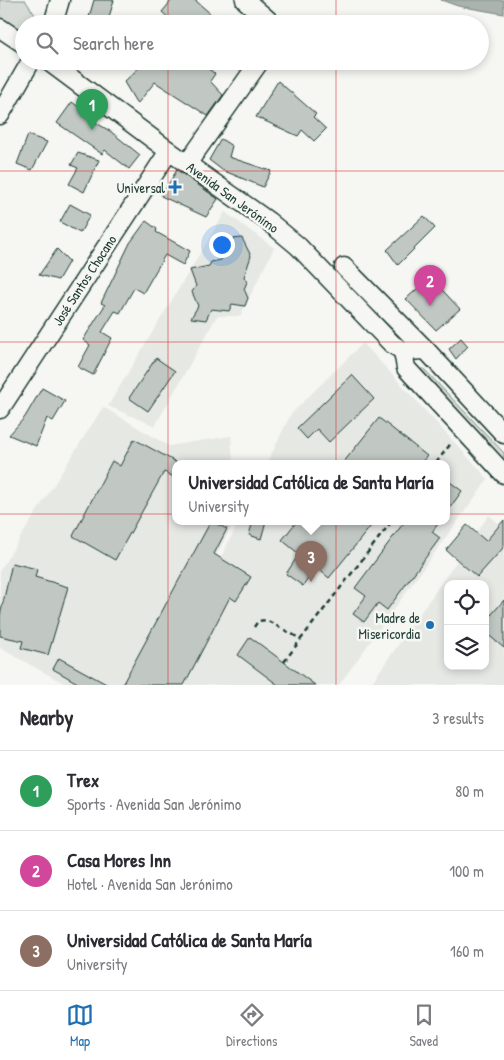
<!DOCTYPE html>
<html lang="en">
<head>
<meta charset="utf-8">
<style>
  body { margin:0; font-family:"Patrick Hand",sans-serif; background:#f7f7f7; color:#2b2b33 }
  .controls { position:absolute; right:15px; bottom:15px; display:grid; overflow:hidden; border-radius:10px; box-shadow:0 2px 8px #0003 }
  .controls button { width:45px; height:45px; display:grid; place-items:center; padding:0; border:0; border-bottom:1px solid #e1e1e2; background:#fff; color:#2b2b33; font:25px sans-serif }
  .you { position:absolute; left:221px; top:244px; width:18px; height:18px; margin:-12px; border:4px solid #fff; border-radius:50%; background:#1a73e8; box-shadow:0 0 0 8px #1a73e833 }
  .badge { display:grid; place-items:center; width:32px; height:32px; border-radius:50%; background:#1f6fb2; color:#fff; font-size:16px; font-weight:700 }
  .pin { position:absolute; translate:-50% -41px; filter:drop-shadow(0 1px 2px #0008) }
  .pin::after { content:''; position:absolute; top:26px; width:18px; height:15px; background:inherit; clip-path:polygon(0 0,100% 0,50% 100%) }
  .popup { position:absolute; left:172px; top:460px; width:278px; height:65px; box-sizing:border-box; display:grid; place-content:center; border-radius:10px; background:#fff; filter:drop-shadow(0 1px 4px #0005); font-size:16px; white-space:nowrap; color:#7c7c81 }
  .popup b { font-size:19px; color:#2b2b33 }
  .popup::after { content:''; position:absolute; left:50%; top:100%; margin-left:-10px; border:10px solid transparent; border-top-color:#fff }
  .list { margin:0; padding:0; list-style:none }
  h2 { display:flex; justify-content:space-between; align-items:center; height:65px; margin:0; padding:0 20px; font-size:21px }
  h2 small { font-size:16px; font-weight:400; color:#7c7c81 }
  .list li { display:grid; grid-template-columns:32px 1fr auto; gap:15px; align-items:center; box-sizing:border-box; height:80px; padding:0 20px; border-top:1px solid #e1e1e2 }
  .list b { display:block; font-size:19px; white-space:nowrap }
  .list p { margin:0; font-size:16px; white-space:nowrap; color:#7c7c81 }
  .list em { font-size:16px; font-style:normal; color:#7c7c81 }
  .icon { flex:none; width:28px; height:28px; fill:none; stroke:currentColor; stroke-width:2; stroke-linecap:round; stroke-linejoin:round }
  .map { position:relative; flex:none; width:504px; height:685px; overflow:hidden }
  .search { position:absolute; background:#fff; box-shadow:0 2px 8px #0003; left:15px; right:15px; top:15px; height:55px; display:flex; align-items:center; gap:12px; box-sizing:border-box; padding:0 18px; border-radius:28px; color:#7c7c81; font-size:19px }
  .sheet { height:305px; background:#fff }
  nav { display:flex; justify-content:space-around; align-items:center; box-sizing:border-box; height:70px; border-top:1px solid #e1e1e2; background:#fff; font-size:14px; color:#7c7c81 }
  nav a { display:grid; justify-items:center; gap:2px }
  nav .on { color:#1f6fb2 }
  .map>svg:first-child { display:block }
</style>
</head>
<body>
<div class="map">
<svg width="504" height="685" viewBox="0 0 504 685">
  <rect width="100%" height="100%" fill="#f6f6f2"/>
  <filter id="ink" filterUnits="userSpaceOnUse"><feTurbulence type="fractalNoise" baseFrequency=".02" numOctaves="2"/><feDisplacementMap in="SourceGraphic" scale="10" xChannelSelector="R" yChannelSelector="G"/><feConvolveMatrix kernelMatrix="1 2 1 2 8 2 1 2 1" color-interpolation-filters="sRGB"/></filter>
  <g filter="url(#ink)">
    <g fill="#e6e8e4" fill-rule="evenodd">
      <path d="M225 212 274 248 240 316H217L155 426 108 406Z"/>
      <path d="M363 343 488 479 339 685H157L239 521H446V463H267L291 414Z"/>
      <path d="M103 407 169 446 231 436 233 463H176V521H234L149 685H67L0 648V570Z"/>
      <path d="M489 515 504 528V685H370ZM448 584H485V666H448Z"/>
    </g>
    <g fill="#d6dbd6" stroke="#7a8c85">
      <path d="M0 0H25L35 15 36 24H24L22 33 0 18Z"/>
      <path d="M423 368 504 453V466L419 372Z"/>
    </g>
    <path fill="#aab3ae" stroke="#72847d" d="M441 0H504V14L458 6Z"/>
    <g fill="#c1c8c3" stroke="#1f3d34">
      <path d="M94 0H114L107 24H87Z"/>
      <path d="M172 0H195L222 24H175L162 12Z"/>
      <path d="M146 61H198L215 74 210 81 223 95 208 116 155 82 137 104 124 82Z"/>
      <path d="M278 81 316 114 313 117 326 129 314 141 302 130 298 136 256 117Z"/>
      <path d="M72 102 93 118 91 120 110 131 140 155 129 169 105 150 102 154 57 123Z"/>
      <path d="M28 135 47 142 32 170 17 164Z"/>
      <path d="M221 139 232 146 229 157 271 171 263 187 222 170 209 160Z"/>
      <path d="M78 153 99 160 84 192 69 184 78 168 71 165Z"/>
      <path d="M177 170 218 199 206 217 161 196Z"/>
      <path d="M70 204 90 215 80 233 60 222Z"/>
      <path d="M424 216 435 228 398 265 387 250Z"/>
      <path d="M146 221 157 229 156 232 190 251 183 265 165 255 143 293 134 288 120 313 115 311 102 332 112 338 93 375 78 367 90 345 83 340 105 305 101 303 130 243Z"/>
      <path d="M242 238 251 256 244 277 247 282 244 289 248 298 245 306 232 304 229 311 211 309 206 320 191 318 198 306 192 292 196 286 190 270 209 266 211 262 221 260 232 239Z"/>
      <path d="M57 249 69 261 58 280 39 275Z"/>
      <path d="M430 277 460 309 436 330 406 299Z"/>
      <path d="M461 338 468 346 456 359 449 349Z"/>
      <path d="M156 358 175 371 148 411 129 398Z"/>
      <path d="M352 375 374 399 329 442 317 429 307 439 297 428Z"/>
      <path d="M42 388 65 401 53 421 47 418 36 446 9 435 25 417Z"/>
      <path d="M379 418 427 456 421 463H343Z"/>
      <path d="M134 439 176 462V478L164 472 115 560 73 536 112 461 120 466Z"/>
      <path d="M446 479 462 491 446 513Z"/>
      <path d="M504 520V547L477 577 446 550 467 525 486 541Z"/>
      <path d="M211 521 227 529 214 554 251 577 236 601 230 597 184 685H122Z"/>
      <path d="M253 521H266L261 539 249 535Z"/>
      <path d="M297 521H375L329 578 316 567 303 586 286 574 299 554 282 540Z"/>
      <path d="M405 521H440L432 532 440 538 387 610 378 603 364 622 353 614 366 596 355 588Z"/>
      <path d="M12 563 37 569 35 577 68 587 48 655 21 648 23 641 0 636V616Z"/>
      <path d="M504 600V648L485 632V622Z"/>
      <path d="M250 637 284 662 315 685H278L238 655Z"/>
      <path d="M59 658 108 685H81L53 669Z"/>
    </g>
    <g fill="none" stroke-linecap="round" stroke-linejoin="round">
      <g stroke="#1f3d34" stroke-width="21">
        <g id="minor">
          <path d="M245 0 268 20V24"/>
          <path d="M53 24 60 0"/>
          <path d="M0 28 24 44"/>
          <path d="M48 61 169 151 268 221 298 246 392 344 403 351 426 350 504 434"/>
          <path d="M0 115 31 61"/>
          <path d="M187 164 260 61"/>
          <path d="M344 267 426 350"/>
          <path d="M403 351 406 368 504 474"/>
          <path d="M0 409 169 151"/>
        </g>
      </g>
      <g stroke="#1f3d34" stroke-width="2.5" stroke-dasharray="5 4" stroke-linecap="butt">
        <path d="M436 463 452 442"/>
        <path d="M254 627 258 621 266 620 301 639 392 521"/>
        <path d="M284 662 301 639"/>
      </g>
      <use href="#minor" stroke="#f6f6f2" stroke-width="18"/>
    </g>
  </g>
  <path fill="none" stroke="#d62828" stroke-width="1" stroke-opacity="0.55" d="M168 0V24M336 0V24M168 61V685M336 61V685M0 171H504M0 342H504M0 514H504"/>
  <g fill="#1f6fb2" stroke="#f6f6f2" stroke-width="2">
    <path d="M172.5 179.5h5v5h5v5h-5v5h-5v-5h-5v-5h5z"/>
    <circle cx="430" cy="625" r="5"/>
  </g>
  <g text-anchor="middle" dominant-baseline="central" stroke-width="5" stroke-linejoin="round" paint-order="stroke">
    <g font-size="14" fill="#1f3d34" stroke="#f6f6f2" text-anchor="end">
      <text x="165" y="187">Universal</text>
      <text x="420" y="617">Madre de<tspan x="420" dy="16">Misericordia</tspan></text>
    </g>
    <g font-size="14" fill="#1f3d34" stroke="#f6f6f2">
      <text transform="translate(233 197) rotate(36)">Avenida San Jerónimo</text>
      <text transform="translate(84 280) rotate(-57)">José Santos Chocano</text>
    </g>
  </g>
</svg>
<div class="controls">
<button><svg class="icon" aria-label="locate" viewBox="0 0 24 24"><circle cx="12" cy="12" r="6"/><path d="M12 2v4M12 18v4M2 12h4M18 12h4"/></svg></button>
<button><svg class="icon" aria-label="layers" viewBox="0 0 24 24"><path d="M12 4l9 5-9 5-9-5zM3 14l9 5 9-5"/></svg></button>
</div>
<div class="you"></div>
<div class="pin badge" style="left:92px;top:130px;background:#2e9e5b">1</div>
<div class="pin badge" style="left:430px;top:306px;background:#d1479c">2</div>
<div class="pin badge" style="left:311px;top:582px;background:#8d6e63">3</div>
<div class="popup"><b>Universidad Católica de Santa María</b>University</div>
<div class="search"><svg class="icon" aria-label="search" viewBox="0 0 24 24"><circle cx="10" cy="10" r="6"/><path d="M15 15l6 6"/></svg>Search here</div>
</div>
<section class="sheet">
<h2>Nearby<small>3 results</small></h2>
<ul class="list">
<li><span class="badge" style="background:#2e9e5b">1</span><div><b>Trex</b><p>Sports · Avenida San Jerónimo</p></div><em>80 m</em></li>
<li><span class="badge" style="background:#d1479c">2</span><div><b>Casa Mores Inn</b><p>Hotel · Avenida San Jerónimo</p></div><em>100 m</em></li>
<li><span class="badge" style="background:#8d6e63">3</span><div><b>Universidad Católica de Santa María</b><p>University</p></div><em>160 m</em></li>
</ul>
</section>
<nav>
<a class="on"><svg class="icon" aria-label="map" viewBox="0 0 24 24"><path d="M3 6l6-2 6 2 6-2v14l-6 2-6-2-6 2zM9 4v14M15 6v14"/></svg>Map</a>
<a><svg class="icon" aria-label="directions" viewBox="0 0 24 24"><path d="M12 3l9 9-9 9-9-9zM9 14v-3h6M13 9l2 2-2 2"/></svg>Directions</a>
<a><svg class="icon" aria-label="saved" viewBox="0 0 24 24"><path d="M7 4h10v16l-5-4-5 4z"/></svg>Saved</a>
</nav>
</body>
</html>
